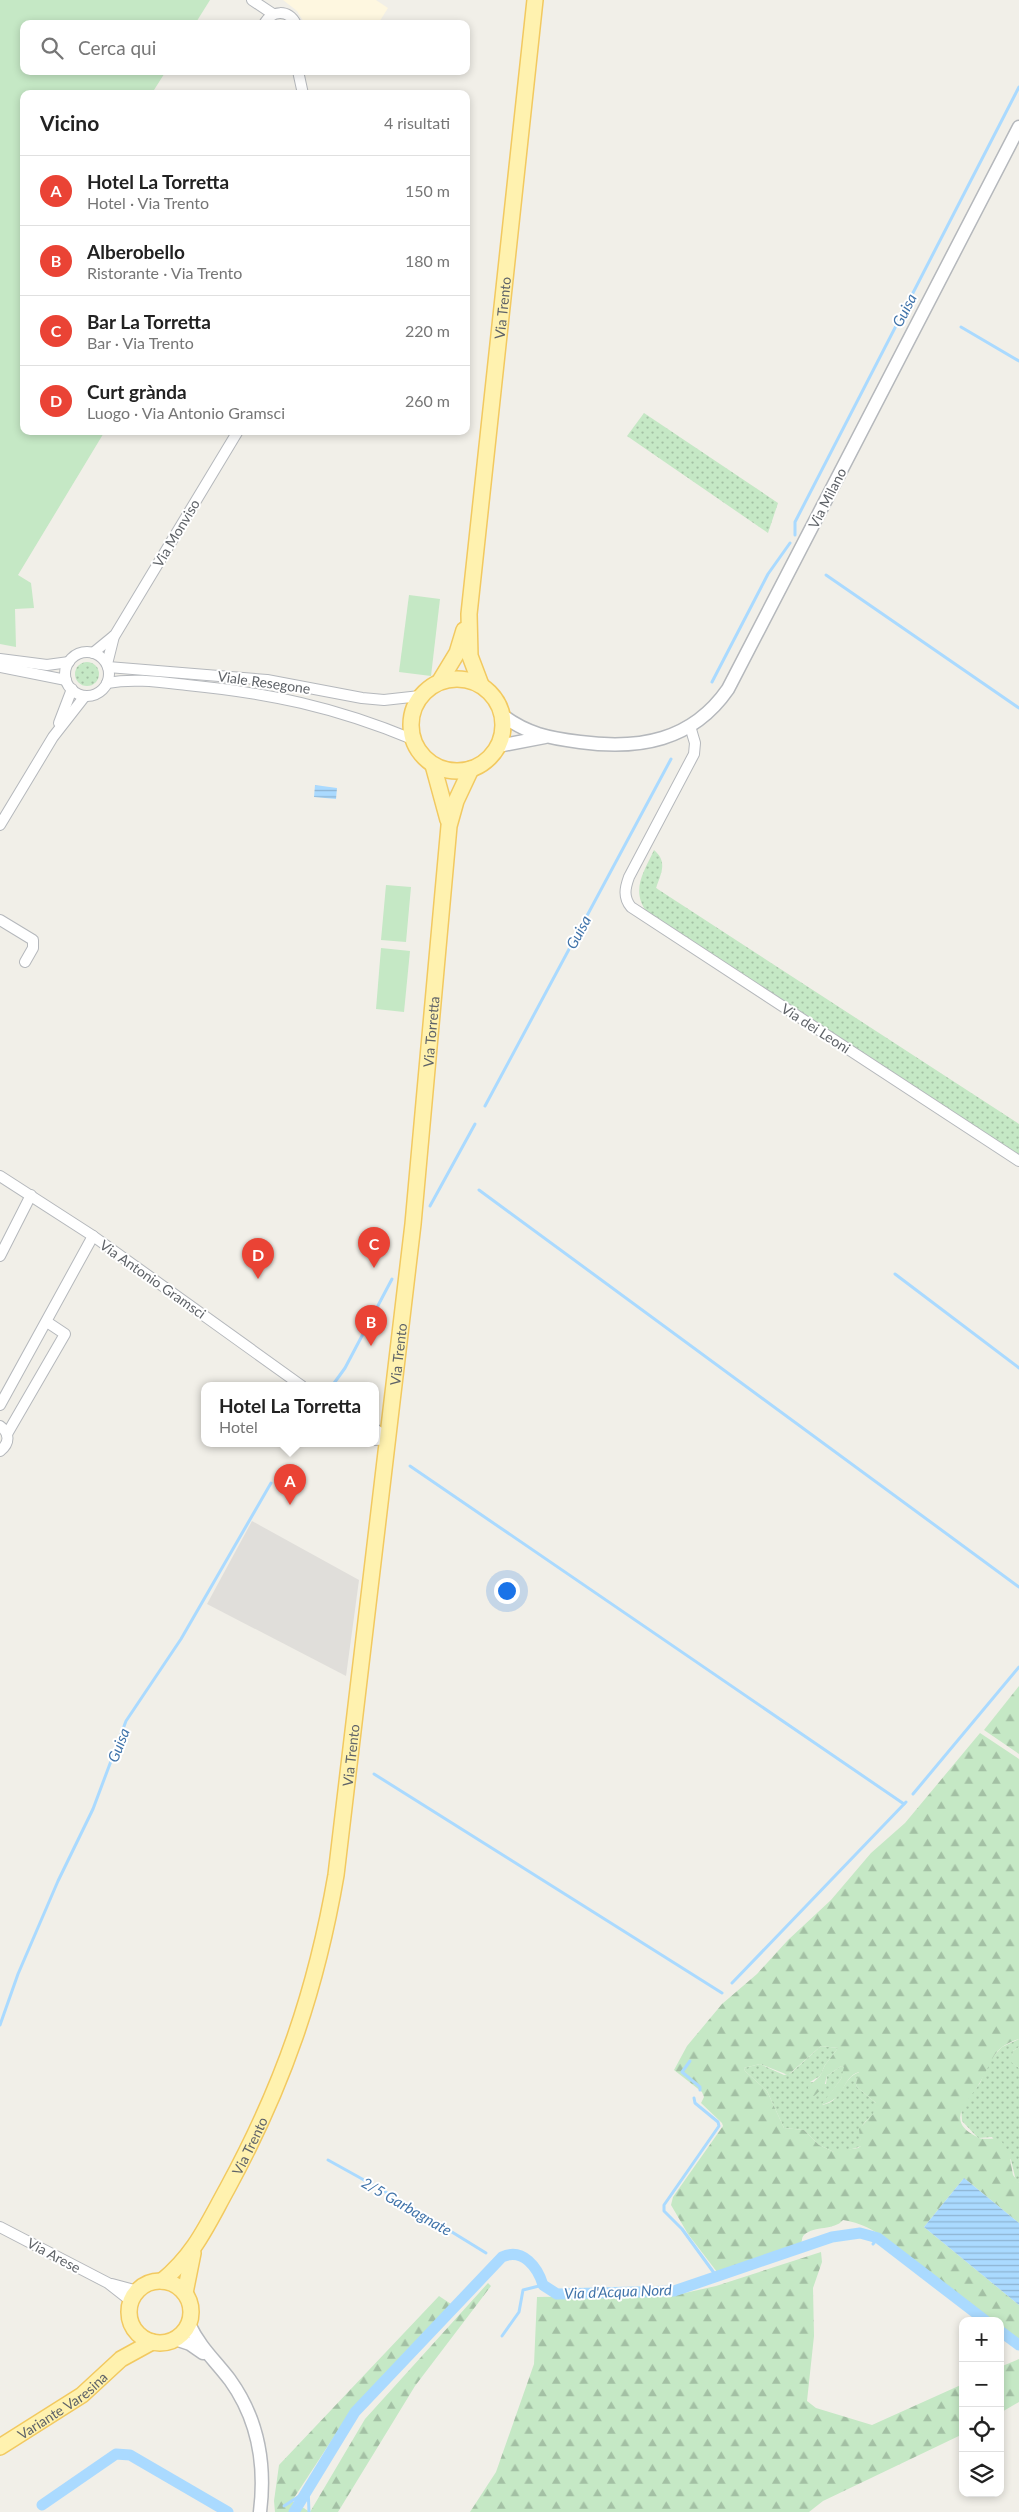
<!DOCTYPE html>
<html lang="it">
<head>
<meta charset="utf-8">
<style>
  body { margin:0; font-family:Lato,sans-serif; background:#f6f6f6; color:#222 }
  .controls { position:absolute; right:15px; bottom:15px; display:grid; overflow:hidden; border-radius:10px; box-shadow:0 2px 8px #0003 }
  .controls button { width:45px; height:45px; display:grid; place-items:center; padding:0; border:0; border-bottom:1px solid #e0e0e0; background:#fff; color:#222; font:25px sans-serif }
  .you { position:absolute; left:506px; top:1590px; width:18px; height:18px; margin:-12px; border:4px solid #fff; border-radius:50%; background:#1a73e8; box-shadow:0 0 0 8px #1a73e833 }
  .badge { display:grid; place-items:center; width:32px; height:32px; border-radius:50%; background:#ea4335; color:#fff; font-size:16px; font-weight:700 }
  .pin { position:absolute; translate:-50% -41px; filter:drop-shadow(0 1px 2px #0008) }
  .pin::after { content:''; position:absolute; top:26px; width:18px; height:15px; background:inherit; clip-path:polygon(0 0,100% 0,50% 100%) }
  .popup { position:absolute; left:201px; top:1382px; width:178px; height:65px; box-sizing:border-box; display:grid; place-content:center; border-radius:10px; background:#fff; filter:drop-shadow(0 1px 4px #0005); font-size:16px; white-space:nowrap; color:#767676 }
  .popup b { font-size:19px; color:#222 }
  .popup::after { content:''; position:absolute; left:50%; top:100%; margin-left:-10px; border:10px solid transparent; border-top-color:#fff }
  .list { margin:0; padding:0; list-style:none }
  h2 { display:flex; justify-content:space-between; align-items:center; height:65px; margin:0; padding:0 20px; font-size:21px }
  h2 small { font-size:16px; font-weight:400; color:#767676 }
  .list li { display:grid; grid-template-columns:32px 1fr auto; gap:15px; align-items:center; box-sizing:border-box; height:70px; padding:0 20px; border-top:1px solid #e0e0e0 }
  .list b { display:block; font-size:19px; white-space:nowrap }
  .list p { margin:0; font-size:16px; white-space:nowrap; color:#767676 }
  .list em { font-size:16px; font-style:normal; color:#767676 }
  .icon { flex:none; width:28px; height:28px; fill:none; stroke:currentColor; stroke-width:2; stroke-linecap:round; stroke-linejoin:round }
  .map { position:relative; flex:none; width:1019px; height:2512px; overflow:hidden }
  .search { position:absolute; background:#fff; box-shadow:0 2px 8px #0003; left:20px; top:20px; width:450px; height:55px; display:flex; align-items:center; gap:12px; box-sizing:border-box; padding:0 18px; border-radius:10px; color:#767676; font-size:19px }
  .panel { position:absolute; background:#fff; box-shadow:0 2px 8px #0003; left:20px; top:90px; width:450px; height:345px; border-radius:10px }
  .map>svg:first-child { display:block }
</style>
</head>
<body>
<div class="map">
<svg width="1019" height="2512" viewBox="0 0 1019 2512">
  <defs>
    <pattern id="grass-dots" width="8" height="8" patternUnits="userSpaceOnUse" patternTransform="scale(1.25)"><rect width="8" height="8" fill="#c5e8c5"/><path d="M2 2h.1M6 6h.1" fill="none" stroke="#a3c0a4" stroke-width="1.8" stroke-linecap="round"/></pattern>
    <pattern id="forest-firs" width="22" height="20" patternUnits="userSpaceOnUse" patternTransform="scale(1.25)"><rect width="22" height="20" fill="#c5e8c5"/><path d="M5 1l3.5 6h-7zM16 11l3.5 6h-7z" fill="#a3c0a4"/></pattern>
    <pattern id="water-rules" width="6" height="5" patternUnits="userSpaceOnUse" patternTransform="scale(1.25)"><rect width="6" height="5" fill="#aadaff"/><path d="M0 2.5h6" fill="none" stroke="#8eb4d2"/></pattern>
  </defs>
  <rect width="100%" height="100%" fill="#f1efe8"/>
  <path fill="#fef7e0" d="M283 0H376L388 8 378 24H305L297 11Z"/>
  <path fill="#e0deda" d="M252 1521 359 1580 346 1676 207 1604Z"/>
  <g fill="url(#grass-dots)">
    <path d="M644 413 778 503 768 533 627 436Z"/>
    <circle cx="87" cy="674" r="12"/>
    <path d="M654 850C668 862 661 873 656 888L1019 1124V1156L646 911C631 889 644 872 654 850Z"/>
    <path d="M1019 2039V2047L1013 2051 1012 2062 1019 2068V2183L1016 2181 1011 2160 992 2137 978 2138 962 2121 961 2107 980 2083 990 2060 1002 2047Z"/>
    <path d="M821 2046 838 2048 825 2065 820 2076 810 2082 826 2084 827 2076 841 2066 845 2067 841 2079 822 2105C845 2101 841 2077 860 2072L856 2084 857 2087 876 2103C877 2123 854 2116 862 2146L842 2152H834L819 2145 804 2130 784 2128 767 2091 745 2071 744 2068 760 2064 784 2075 791 2073Z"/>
  </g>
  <g fill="url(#forest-firs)" fill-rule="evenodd">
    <path d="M1019 1686V1754L984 1730Z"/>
    <path d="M980 1733 1019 1759V2039C990 2048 993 2063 979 2084 968 2102 944 2121 977 2137 984 2141 993 2137 1000 2139L1009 2153 1013 2175 1019 2183V2223L964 2178 924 2227 1019 2305V2339L1000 2326V2321L990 2320 902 2254C887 2237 865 2223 843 2220 834 2231 815 2225 804 2235 801 2238 803 2241 800 2245L717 2272 688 2234 671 2205 673 2197 723 2126 722 2123 701 2103 704 2097 702 2092 674 2070 687 2046 722 2004 757 1974 788 1940 831 1900 871 1853 905 1823ZM821 2046 838 2048 825 2065 820 2076 808 2087 810 2096H814L824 2087 827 2076 841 2066 844 2067 841 2079 821 2105C849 2098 840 2078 859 2072L856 2084 857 2087 876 2103 873 2114 859 2129 861 2146 858 2148 834 2152 819 2145 804 2130 784 2128 767 2091 745 2071 744 2068 760 2064 788 2075Z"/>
    <path d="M1019 2047V2068L1011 2062 1013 2051Z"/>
    <path d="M821 2252 822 2262 813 2288 814 2336 807 2401 816 2408 872 2425 963 2384V2434L823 2501 809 2512H470L496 2472 534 2364 537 2297 676 2295 716 2286Z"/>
    <path d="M488 2283 491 2286 415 2386 338 2512H275L274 2501 279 2465 439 2296 451 2304 352 2409 292 2501 310 2512 365 2419Z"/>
    <path d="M1019 2359V2402L1000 2413V2367Z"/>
  </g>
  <g fill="#c5e8c5">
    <path d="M0 0H210L195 24H24V71H166L154 90 161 94H24V431H105L18 575 31 583 34 608 15 609 16 647 0 644Z"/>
    <path d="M409 595 440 599 431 676 399 672Z"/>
    <path d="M386 885 411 887 406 942 381 940Z"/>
    <path d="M381 948 410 951 404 1012 376 1009Z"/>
  </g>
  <g fill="url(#water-rules)">
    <path d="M315 785 337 788 336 799 314 797Z"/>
    <path d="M964 2178 1019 2223V2305L924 2227Z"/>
  </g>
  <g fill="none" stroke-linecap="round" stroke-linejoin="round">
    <g stroke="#aadaff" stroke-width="3">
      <path d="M961 327 1019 361"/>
      <path d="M795 535V522L1019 87"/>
      <path d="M826 575 1019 708"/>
      <path d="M712 682 768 574 790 543"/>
      <path d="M485 1106 671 759"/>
      <path d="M479 1190 1019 1587"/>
      <path d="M430 1206 475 1124"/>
      <path d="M895 1274 1019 1368"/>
      <path d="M332 1386 345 1368 392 1279"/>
      <path d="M410 1466 904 1804"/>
      <path d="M374 1774 722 1993"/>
      <path d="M913 1794 1019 1667"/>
      <path d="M732 1983 906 1802"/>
      <path d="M0 2025 18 1974 58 1881 93 1809 126 1721 181 1639 271 1483"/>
      <path d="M690 2061 682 2072 700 2087V2090"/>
      <path d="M694 2098 695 2103 718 2122 719 2126 664 2205V2211L682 2229 717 2277"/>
      <path d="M328 2160 400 2200 486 2253"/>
      <path d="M873 2244 878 2238"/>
      <path d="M495 2260 498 2262"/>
      <path d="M502 2336 519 2312 523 2290 543 2285"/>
      <path d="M308 2487 309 2512"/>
      <path d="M284 2506 304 2493"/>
    </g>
    <g stroke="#aadaff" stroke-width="11">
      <path d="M1000 2331 1019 2345"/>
      <path d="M42 2505 116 2454 130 2455 228 2512"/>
      <path d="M294 2512 355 2412 502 2257C523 2247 538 2268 543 2285L557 2294 674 2291 832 2237 860 2233 878 2238 986 2321"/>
    </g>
    <g stroke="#b5b8bc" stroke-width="12">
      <g id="minor">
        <path d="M252 0 273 14"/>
        <path d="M264 24C272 10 288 9 296 24"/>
        <path d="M298 71 303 94"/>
        <circle cx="87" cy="674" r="22"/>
        <path d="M93 653 115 635 238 431"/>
        <path d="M0 659 47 665 69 662"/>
        <path d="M107 664 114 636"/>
        <path d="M0 667 66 680"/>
        <path d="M108 667 267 680 362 698 384 700 420 696"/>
        <path d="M107 683C134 678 160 682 187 685 269 693 335 707 412 739"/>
        <path d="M59 723 72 689"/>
        <path d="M690 726 695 743 694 754 629 877C625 888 623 897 631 907L1019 1161"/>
        <path d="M0 825 53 737 85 696"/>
        <path d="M0 920 33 940V948L25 962"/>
        <path d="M0 1176 93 1236 302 1386"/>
        <path d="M0 1256 31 1195"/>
        <path d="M0 1405 93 1236"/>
        <path d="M0 1426C10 1433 10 1443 0 1451"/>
        <path d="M375 1429 389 1439"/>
        <path d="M7 1434 65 1334 47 1322"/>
        <path d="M375 1440 389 1439"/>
        <path d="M0 2227 108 2283 131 2301"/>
        <path d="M112 2284 138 2291"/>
      </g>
    </g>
    <g stroke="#b5b8bc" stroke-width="15">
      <g id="tertiary">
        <path d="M502 715C527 734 549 738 580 742 639 750 692 741 728 689L1019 127"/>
        <path d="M498 746 545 737"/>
        <path d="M189 2324C201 2349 214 2359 230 2380 258 2419 266 2464 260 2512"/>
        <path d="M175 2339 190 2344 203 2353"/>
      </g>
    </g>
    <g stroke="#f2c960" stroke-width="18">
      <g id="primary">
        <circle cx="457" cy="725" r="46"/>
        <path d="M440 681 457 653 464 630"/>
        <path id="s1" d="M481 685 470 656 469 614 535 0"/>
        <path d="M433 765 448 820"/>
        <path id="s2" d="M162 2281C195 2254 207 2225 227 2189 283 2086 316 1991 336 1875L413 1224 449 826 456 801 471 769"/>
        <circle cx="160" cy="2312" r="31"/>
        <path d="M185 2293 193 2253"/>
        <path id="s3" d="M0 2447 82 2395 121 2359 152 2342"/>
      </g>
    </g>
    <use href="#minor" stroke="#fff" stroke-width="10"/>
    <use href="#tertiary" stroke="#fff" stroke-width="12"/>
    <use href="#primary" stroke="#fff2af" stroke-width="15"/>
  </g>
  <g text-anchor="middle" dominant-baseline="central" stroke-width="4" stroke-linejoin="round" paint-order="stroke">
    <g font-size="14" fill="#5f6368" stroke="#fff">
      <text stroke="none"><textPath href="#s1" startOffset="381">Via Trento</textPath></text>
      <text transform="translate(827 498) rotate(-63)">Via Milano</text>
      <text transform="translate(176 533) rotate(-59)">Via Monviso</text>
      <text transform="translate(264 682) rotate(8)">Viale Resegone</text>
      <text transform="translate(816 1028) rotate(33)">Via dei Leoni</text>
      <text stroke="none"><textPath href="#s2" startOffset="1296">Via Torretta</textPath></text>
      <text transform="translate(153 1279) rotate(35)">Via Antonio Gramsci</text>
      <text stroke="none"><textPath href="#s2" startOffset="972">Via Trento</textPath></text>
      <text stroke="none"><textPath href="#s2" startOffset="568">Via Trento</textPath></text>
      <text stroke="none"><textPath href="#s2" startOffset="162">Via Trento</textPath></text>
      <text transform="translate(54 2255) rotate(28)">Via Arese</text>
      <text stroke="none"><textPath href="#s3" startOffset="75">Variante Varesina</textPath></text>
    </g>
    <g font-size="15" font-style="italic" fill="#4174aa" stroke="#fff">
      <text transform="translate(904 310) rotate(-63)">Guisa</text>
      <text transform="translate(578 932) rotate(-62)">Guisa</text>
      <text transform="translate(118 1745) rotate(-69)">Guisa</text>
      <text transform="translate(407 2206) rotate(30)">2/5 Garbagnate</text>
      <text transform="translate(618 2291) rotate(-2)">Via d'Acqua Nord</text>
    </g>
  </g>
</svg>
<div class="controls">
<button>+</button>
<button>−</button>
<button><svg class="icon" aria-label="locate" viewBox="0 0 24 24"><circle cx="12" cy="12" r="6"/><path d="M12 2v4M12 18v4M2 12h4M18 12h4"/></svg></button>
<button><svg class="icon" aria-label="layers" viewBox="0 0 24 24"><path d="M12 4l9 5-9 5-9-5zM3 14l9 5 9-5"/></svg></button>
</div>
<div class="you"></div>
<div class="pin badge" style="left:290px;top:1505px">A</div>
<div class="popup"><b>Hotel La Torretta</b>Hotel</div>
<div class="pin badge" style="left:371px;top:1346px">B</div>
<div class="pin badge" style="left:374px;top:1268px">C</div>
<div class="pin badge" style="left:258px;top:1279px">D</div>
<div class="search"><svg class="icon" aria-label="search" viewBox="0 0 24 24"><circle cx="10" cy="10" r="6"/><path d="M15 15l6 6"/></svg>Cerca qui</div>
<section class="panel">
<h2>Vicino<small>4 risultati</small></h2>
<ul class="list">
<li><span class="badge">A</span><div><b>Hotel La Torretta</b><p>Hotel · Via Trento</p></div><em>150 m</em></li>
<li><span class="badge">B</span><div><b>Alberobello</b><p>Ristorante · Via Trento</p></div><em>180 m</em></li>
<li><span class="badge">C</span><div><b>Bar La Torretta</b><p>Bar · Via Trento</p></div><em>220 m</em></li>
<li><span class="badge">D</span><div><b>Curt grànda</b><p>Luogo · Via Antonio Gramsci</p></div><em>260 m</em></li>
</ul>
</section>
</div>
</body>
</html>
